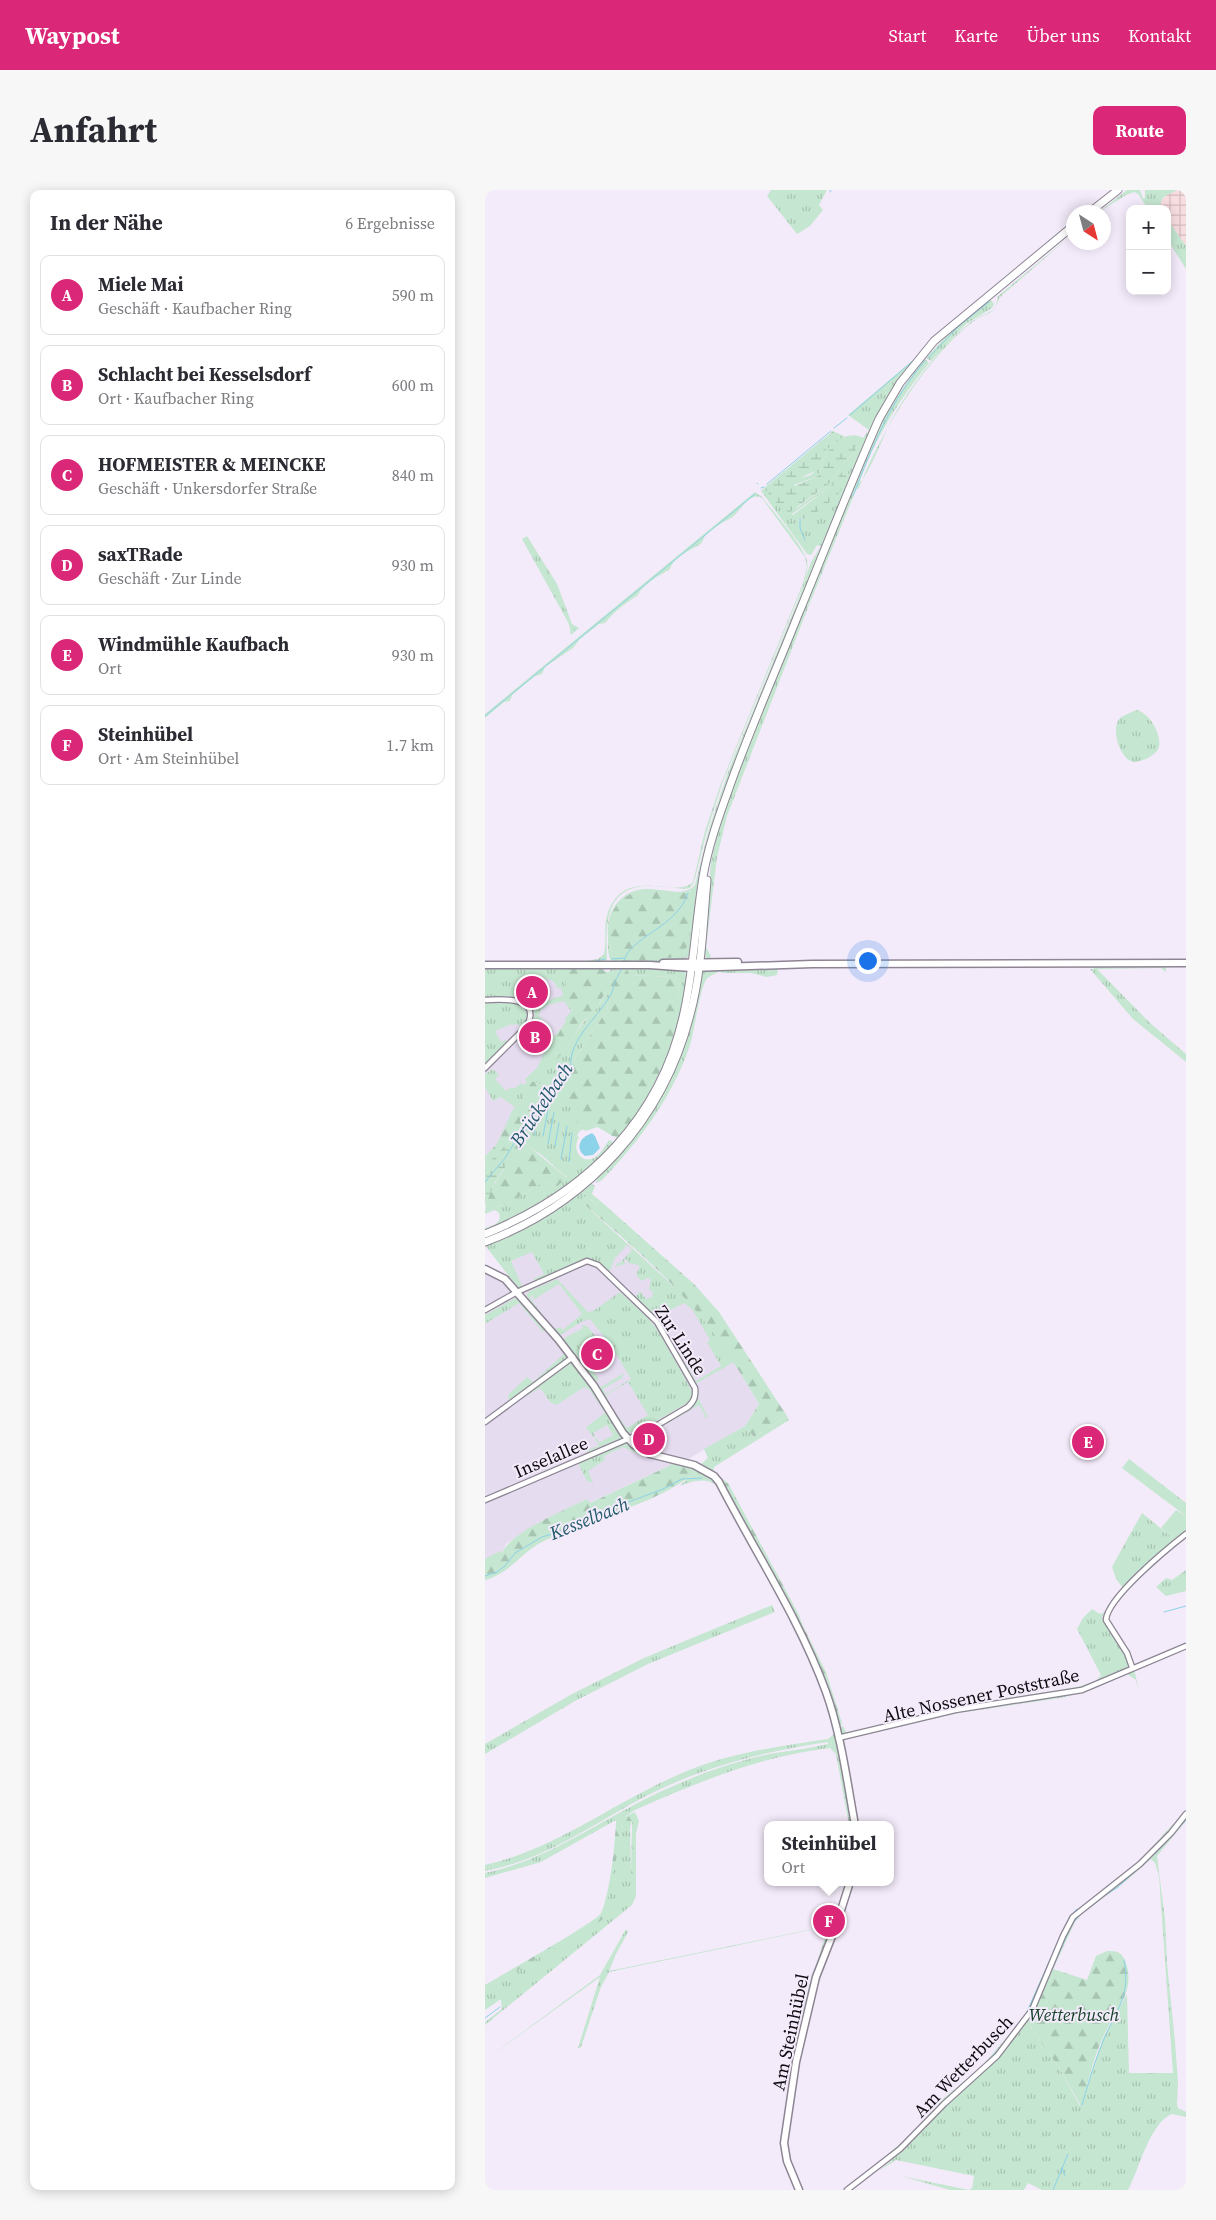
<!DOCTYPE html>
<html lang="de">
<head>
<meta charset="utf-8">
<style>
  body { margin:0; font-family:"Source Serif 4",serif; background:#f7f7f7; color:#2b2b33 }
  .controls { position:absolute; right:15px; top:15px; display:grid; overflow:hidden; border-radius:10px; box-shadow:0 2px 12px #0003 }
  .controls button { width:45px; height:45px; display:grid; place-items:center; padding:0; border:0; border-bottom:1px solid #e1e1e2; background:#fff; color:#2b2b33; font:25px sans-serif }
  .compass { position:absolute; left:581px; top:15px; width:45px; height:45px; border-radius:50%; background:#fff; box-shadow:0 2px 12px #0003; rotate:144deg }
  .you { position:absolute; left:382px; top:770px; width:18px; height:18px; margin:-12px; border:4px solid #fff; border-radius:50%; background:#1a73e8; box-shadow:0 0 0 8px #1a73e833 }
  .badge { display:grid; place-items:center; width:32px; height:32px; border-radius:50%; background:#db2777; color:#fff; font-size:16px; font-weight:700 }
  .pin { position:absolute; translate:-50% -50%; border:2px solid #fff; box-shadow:0 1px 5px #0006 }
  .popup { position:absolute; left:279px; top:1631px; width:130px; height:65px; box-sizing:border-box; display:grid; place-content:center; border-radius:10px; background:#fff; filter:drop-shadow(0 1px 4px #0005); font-size:16px; white-space:nowrap; color:#7c7c81 }
  .popup b { font-size:19px; color:#2b2b33 }
  .popup::after { content:''; position:absolute; left:50%; top:100%; margin-left:-10px; border:10px solid transparent; border-top-color:#fff }
  .list { margin:0; padding:0; list-style:none }
  h2 { display:flex; justify-content:space-between; align-items:center; height:65px; margin:0; padding:0 20px; font-size:21px }
  h2 small { font-size:16px; font-weight:400; color:#7c7c81 }
  .list li { display:grid; grid-template-columns:32px 1fr auto; gap:15px; align-items:center; box-sizing:border-box; height:80px; margin:0 10px 10px; padding:0 10px; border:1px solid #e1e1e2; border-radius:10px }
  .list b { display:block; font-size:19px; white-space:nowrap }
  .list p { margin:0; font-size:16px; white-space:nowrap; color:#7c7c81 }
  .list em { font-size:16px; font-style:normal; color:#7c7c81 }
  .map { position:relative; flex:none; width:701px; height:2000px; overflow:hidden; border-radius:10px }
  header { display:flex; align-items:center; gap:30px; box-sizing:border-box; height:70px; padding:0 25px; background:#db2777; color:#fff }
  header strong { font-size:24px }
  nav { display:flex; gap:28px; margin-inline-start:auto; font-size:18px }
  .intro { display:flex; align-items:center; justify-content:space-between; box-sizing:border-box; height:120px; padding:0 30px }
  h1 { margin:0; font-size:35px }
  .button { padding:12px 22px; border-radius:10px; background:#db2777; color:#fff; font-size:18px; font-weight:700 }
  main { display:flex; gap:30px; padding:0 30px }
  aside { flex:1; background:#fff; border-radius:10px; box-shadow:0 2px 12px #0003 }
  .map>svg:first-child { display:block }
</style>
</head>
<body>
<header>
<strong>Waypost</strong>
<nav><a>Start</a><a>Karte</a><a>Über uns</a><a>Kontakt</a></nav>
</header>
<div class="intro"><h1>Anfahrt</h1><a class="button">Route</a></div>
<main>
<aside>
<h2>In der Nähe<small>6 Ergebnisse</small></h2>
<ul class="list">
<li><span class="badge">A</span><div><b>Miele Mai</b><p>Geschäft · Kaufbacher Ring</p></div><em>590 m</em></li>
<li><span class="badge">B</span><div><b>Schlacht bei Kesselsdorf</b><p>Ort · Kaufbacher Ring</p></div><em>600 m</em></li>
<li><span class="badge">C</span><div><b>HOFMEISTER &amp; MEINCKE</b><p>Geschäft · Unkersdorfer Straße</p></div><em>840 m</em></li>
<li><span class="badge">D</span><div><b>saxTRade</b><p>Geschäft · Zur Linde</p></div><em>930 m</em></li>
<li><span class="badge">E</span><div><b>Windmühle Kaufbach</b><p>Ort</p></div><em>930 m</em></li>
<li><span class="badge">F</span><div><b>Steinhübel</b><p>Ort · Am Steinhübel</p></div><em>1.7 km</em></li>
</ul>
</aside>
<div class="map">
<svg width="701" height="2000" viewBox="0 0 701 2000">
  <defs>
    <pattern id="industrial-grid" width="8" height="8" patternUnits="userSpaceOnUse" patternTransform="scale(1.25)"><rect width="8" height="8" fill="#f8dde0"/><path d="M0 4h8M4 0v8" fill="none" stroke="#d3bcbf"/></pattern>
    <pattern id="grass-tufts" width="24" height="20" patternUnits="userSpaceOnUse" patternTransform="scale(1.25)"><rect width="24" height="20" fill="#c5e6d0"/><path d="M3 7l-1-3M5 7V3M7 7l1-3M15 17l-1-3M17 17v-4M19 17l1-3" fill="none" stroke="#a8c4b2"/></pattern>
    <pattern id="forest-firs" width="22" height="20" patternUnits="userSpaceOnUse" patternTransform="scale(1.25)"><rect width="22" height="20" fill="#c5e6d0"/><path d="M5 1l3.5 6h-7zM16 11l3.5 6h-7z" fill="#a8c4b2"/></pattern>
    <pattern id="wetland-marsh" width="20" height="14" patternUnits="userSpaceOnUse" patternTransform="scale(1.25)"><rect width="20" height="14" fill="#c5e6d0"/><path d="M1 5h8M5 5V1M11 12h8M15 12V8" fill="none" stroke="#a8c4b2"/></pattern>
  </defs>
  <rect width="100%" height="100%" fill="#f4ebfa"/>
  <g fill="#e6dcf0">
    <path d="M0 771H80L81 809 87 820 11 955 0 966Z"/>
    <path d="M142 1053 197 1104 232 1146 249 1172 274 1214 260 1236 203 1269 217 1274 213 1280 186 1275 104 1313 102 1309 53 1333 21 1354 17 1363 0 1369V1082L17 1091 24 1086 13 1070 48 1055 113 1073Z"/>
  </g>
  <path fill="url(#industrial-grid)" d="M693 0H701V56L682 29V19H676L675 13 681 5Z"/>
  <g fill="url(#grass-tufts)" fill-rule="evenodd">
    <path d="M286 0H342L334 15 338 20 325 36 312 44 282 6Z"/>
    <path d="M642 0H655L658 9 660 8V0H693C684 4 673 7 676 19H663L653 4 649 2 641 5 614 22Z"/>
    <path d="M682 29 701 56V79L682 49Z"/>
    <path d="M588 44 515 107 509 120C503 125 495 126 489 131 442 166 395 243 374 298L371 300 324 415 242 626 232 667 221 757 226 766 224 770 219 765 226 671 237 625 265 549 382 262C398 228 415 198 440 169L444 173C415 208 389 250 374 293 384 285 398 247 405 233 425 196 454 158 486 132 494 126 502 124 510 119L513 106Z"/>
    <path d="M506 110 509 114 507 118 481 134 446 171 441 168 470 137 501 111Z"/>
    <path d="M434 165 405 206 231 629 204 766 197 770 128 773C122 768 123 755 123 747 122 734 124 721 134 711 159 684 193 714 210 695L224 639 243 582 314 408 326 372 336 356 332 355 326 365 322 364 276 301 279 298 286 306C292 299 302 292 312 289 316 287 323 287 327 284 334 278 334 271 337 263 344 251 366 240 378 248L384 240 363 225ZM341 262 370 263 362 269 344 294 312 318 309 295 333 286ZM364 277C358 305 339 319 314 331L307 324 345 297ZM154 701 196 703 207 701 134 765 125 760 124 742 140 707Z"/>
    <path d="M270 302 276 306C287 320 318 355 322 371 324 380 320 389 317 398L238 591 222 641 209 692 205 698 199 699C187 698 173 695 160 696 118 699 121 739 122 770L118 773 95 772 113 769 119 764C122 750 118 736 123 722 141 674 190 710 208 692L220 641 235 596 318 393 322 377 320 367 276 307C262 303 255 323 246 328 237 333 227 338 220 346 218 349 218 353 214 355 204 361 189 367 185 379 175 385 166 390 158 398 154 401 154 405 150 407 138 415 129 422 120 433L114 434 95 449 88 458 60 477 57 484 50 486 27 505 25 511 19 512 0 528V524Z"/>
    <path d="M42 346 72 394 87 434 94 438 86 445 84 434 37 349Z"/>
    <path d="M652 520C664 523 677 544 674 557 672 563 667 565 663 568 659 570 652 572 648 572 635 569 625 538 635 528 639 525 647 522 652 520Z"/>
    <path d="M701 775V777H681V782L676 778 612 779 665 833 701 864V872L648 829 605 779H609V776Z"/>
    <path d="M127 777 196 780 200 782 202 790 199 812 186 860 134 949 112 937 101 941 96 939C107 930 118 938 127 946L193 808 194 796 190 787 144 785 138 779 124 782Z"/>
    <path d="M0 778H81V809L87 820C81 838 69 854 59 869L64 875C79 865 87 848 98 833 102 827 110 822 113 816 117 810 119 805 123 799L126 808 120 823 80 883 83 910 91 921 94 942 92 945 94 947C89 956 91 964 99 969 112 972 117 960 124 950L130 953C93 997 49 1017 0 1042V1038C8 1035 17 1034 14 1023L10 1020 0 1024 13 1016 21 1015 60 991 71 997 82 987C73 981 67 974 60 968 53 961 45 960 40 952H30L23 948 34 941 65 887 55 894 46 893 11 955 26 924 25 923 30 917 16 907 8 911 0 897V884L8 879 14 885 10 889 21 901 25 898H30L36 893 39 895 42 892 40 889 52 878 59 863 50 853 46 855 42 842 47 835 62 854 82 832 80 829 86 821 79 811 63 815 55 821 54 827H58L51 833 59 843 57 844 48 832 50 824 45 816 47 814C64 814 66 807 78 806L76 798H72C70 790 65 789 57 789V786L39 785 38 788 35 789 34 804H38L37 808 22 806 0 807Z"/>
    <path d="M293 778 292 785 282 787 266 783H237L235 781 222 788C214 800 210 839 205 855 187 908 155 950 117 990L111 993 113 987 133 966 156 938 181 898 204 841 216 783 220 780Z"/>
    <path d="M22 812C55 817 41 834 25 850L36 837 32 834 28 835 27 834 10 841 16 852 21 850 23 853 0 876V813Z"/>
    <path d="M105 993 110 996 107 1004 120 1015H113L105 1009 99 1014 197 1104 232 1146 249 1172 210 1194 214 1202 180 1140 211 1191 236 1176 222 1152 225 1150 207 1119 199 1113 172 1127 175 1133 150 1107 155 1101 161 1109 167 1107 168 1102 164 1099 166 1090 163 1088 156 1091 151 1084 155 1077 153 1075 143 1073 142 1069 139 1070 140 1074 132 1076 130 1079 132 1073H135L147 1060 142 1055 130 1068 124 1083 113 1073 105 1070 44 1095 43 1094 50 1091 49 1089 59 1084 47 1062 26 1071 38 1098 34 1099 2 1058 1 1054C39 1038 73 1020 105 993Z"/>
    <path d="M72 1089 103 1122 108 1121 135 1102 164 1129 174 1142 207 1201V1206L204 1212 159 1238 143 1243 127 1218 142 1238 163 1225 143 1192 121 1205 125 1215 113 1195 116 1197 139 1183 137 1188 118 1199 121 1204 146 1189 123 1151H119L121 1149 105 1129 98 1131 75 1145 70 1139 75 1137 78 1140 97 1124 74 1094 48 1110V1104L45 1108 60 1128 41 1107 43 1102Z"/>
    <path d="M32 1107C43 1116 78 1154 82 1167L80 1171 24 1211 23 1205 42 1187 48 1192 80 1163 61 1140 58 1142 34 1113 0 1134V1125Z"/>
    <path d="M97 1135 102 1136 116 1153 106 1157 110 1163 100 1169 114 1189 110 1192 78 1149 98 1138Z"/>
    <path d="M87 1172 110 1202 136 1245V1248L99 1264 105 1259 114 1256 110 1249 112 1248 114 1253 128 1245 122 1235 108 1243 110 1246 108 1247 101 1237 120 1223 104 1199 99 1197 72 1215 65 1212 55 1198 36 1209Z"/>
    <path d="M213 1208 223 1227 221 1228 214 1215 161 1246 164 1252 157 1256 151 1251 153 1247 206 1217Z"/>
    <path d="M302 1226 304 1230 229 1277V1282L243 1293 237 1295 230 1286 215 1277 216 1275 163 1259 216 1274 223 1268 219 1259 260 1236 269 1247Z"/>
    <path d="M140 1253 161 1268 138 1257 119 1266 120 1270 103 1281 108 1293 102 1291 94 1275 95 1272Z"/>
    <path d="M644 1269 701 1313V1326L637 1278Z"/>
    <path d="M214 1280 230 1292 311 1429H314V1425L355 1538 358 1536 361 1542 373 1541 485 1514 592 1497 611 1491 616 1485 592 1439 598 1428 607 1419 615 1424 620 1422 617 1427 643 1467 646 1480 649 1479 654 1500 651 1490 642 1484 606 1500 576 1508 474 1523 361 1549 357 1553V1573L347 1552 345 1558C276 1566 213 1592 150 1620L140 1627 147 1630 145 1638 146 1682 151 1687V1706L147 1715 0 1835V1832L17 1819 16 1809 0 1820V1799L117 1729 138 1634 136 1629 131 1632V1630L56 1672 0 1688V1683C70 1668 121 1625 186 1597 219 1582 254 1570 290 1563 308 1560 326 1558 343 1554V1552C280 1561 218 1577 161 1606 108 1634 60 1670 0 1681V1675C71 1659 129 1612 195 1584 242 1563 292 1557 343 1549L349 1544C330 1454 275 1375 232 1296 221 1286 206 1292 194 1296Z"/>
    <path d="M657 1323 690 1350 674 1362 656 1381 643 1369 634 1364Z"/>
    <path d="M701 1380V1401L681 1406 671 1397 681 1388 687 1390Z"/>
    <path d="M287 1415 290 1422 163 1474 90 1511 0 1564V1554L87 1504 159 1468Z"/>
    <path d="M701 1620V1631L672 1666 680 1729 682 1773 690 1852 693 1891 692 1914 693 1918 701 1922V1927L687 1924C665 1932 654 1980 643 2000H557L543 1993 539 2000H465L416 1986 484 2000 487 1998 489 1986 411 1970 394 1981 408 1969 401 1966 427 1943 458 1909 498 1875 539 1827 584 1727 653 1672ZM666 1669 670 1673 674 1686 688 1883H644L642 1804 618 1848 595 1916 576 1881 543 1833 590 1732 598 1723 641 1691Z"/>
    <path d="M350 1719 343 1743 342 1736 311 1743 124 1782 116 1797 96 1857 93 1858 115 1787 0 1870 115 1785 141 1739 143 1742 131 1764 124 1781 337 1737Z"/>
  </g>
  <g fill="url(#forest-firs)">
    <path d="M163 699 196 703 210 701 203 755C191 775 156 770 136 770L134 765 125 760C121 727 127 705 163 699Z"/>
    <path d="M81 778 117 779 122 782 138 779 143 781 144 785 190 787 194 796 193 808 198 811C187 862 167 906 135 947 120 949 112 923 94 942 90 919 88 913 69 900L120 823 126 808 123 800C118 805 116 811 113 816 109 823 102 827 97 833 87 849 79 865 64 876L59 869 87 820 81 809Z"/>
    <path d="M63 886 65 887 34 941 24 948 30 952 35 949 82 988 71 997 60 991 21 1015 13 1016 0 1024C0 1007 11 991 20 978L8 969 0 976V966L11 955 46 893 50 891 55 894Z"/>
    <path d="M100 1006 113 1015H120L209 1094 234 1122 302 1226 269 1247 260 1236 274 1214C251 1175 228 1138 197 1105 167 1072 132 1043 99 1014L97 1008Z"/>
    <path d="M187 1272 214 1280C168 1317 109 1326 57 1352 36 1363 24 1384 0 1390V1369L15 1361 17 1363C27 1341 80 1320 102 1309L105 1313 186 1275Z"/>
    <path d="M239 1293H243L314 1425V1429H311L297 1400 237 1295Z"/>
    <path d="M317 1434 341 1482 357 1533 355 1538H353L314 1435Z"/>
    <path d="M347 1552 350 1553 353 1558 368 1635H364L351 1564 345 1558Z"/>
    <path d="M150 1622 154 1631 151 1644V1687L146 1683 147 1631H142L140 1627Z"/>
    <path d="M136 1629 138 1634 120 1725 117 1730 0 1799V1795C15 1786 113 1731 116 1723 125 1703 130 1654 131 1632Z"/>
    <path d="M351 1714 355 1717 310 1867 306 1866 324 1796Z"/>
    <path d="M622 1761C633 1761 637 1762 641 1773 651 1801 629 1823 618 1847 608 1869 603 1894 596 1916L576 1881 543 1833 568 1779 602 1790 611 1766Z"/>
  </g>
  <g fill="url(#wetland-marsh)">
    <path d="M348 241 359 246 338 262 334 276 330 281 296 297 286 307 279 298Z"/>
    <path d="M355 252H366L371 257 370 263 362 269 344 294 305 322C297 321 293 317 290 309L293 303 333 286 341 262Z"/>
    <path d="M362 276 364 277C362 285 359 296 354 303 346 312 317 338 305 327L345 297Z"/>
    <path d="M22 954 27 956 29 964 10 992 0 1016V976Z"/>
  </g>
  <g fill="#c5e6d0">
    <path d="M691 1320 701 1326V1342L690 1350 676 1338Z"/>
    <path d="M634 1364 643 1369 656 1381 639 1399 631 1389 627 1377Z"/>
  </g>
  <path fill="#8cd2e8" d="M107 943 110 946 115 958 108 965 100 966C93 961 93 954 98 948H100L99 947Z"/>
  <g fill="none" stroke-linecap="round" stroke-linejoin="round">
    <g stroke="#8cd2e8" stroke-width="1">
      <path d="M345 2 346 0"/>
      <path d="M611 22 625 10"/>
      <path d="M511 104 588 41"/>
      <path d="M443 168 474 136 504 112"/>
      <path d="M365 225 429 170"/>
      <path d="M349 238 362 228"/>
      <path d="M272 293 273 294"/>
      <path d="M282 294 346 241"/>
      <path d="M276 298 279 297"/>
      <path d="M368 306C387 257 406 210 440 171"/>
      <path d="M315 329V338L320 350"/>
      <path d="M89 439 90 440"/>
      <path d="M0 526 270 304"/>
      <path d="M127 769 139 768"/>
      <path d="M111 771 120 769"/>
      <path d="M139 771C144 747 192 738 203 703"/>
      <path d="M50 945 49 937 57 919"/>
      <path d="M58 946 63 920"/>
      <path d="M63 954 69 922"/>
      <path d="M70 956 74 933"/>
      <path d="M76 969 82 936"/>
      <path d="M84 971 87 943"/>
      <path d="M0 992 20 968 31 950 43 938 57 911 66 902 77 880 86 876C83 849 117 824 127 802 130 795 127 801 129 794 130 790 134 785 136 780"/>
      <path d="M0 1386 12 1382 20 1376 30 1363 57 1347 74 1342 96 1330 178 1299 197 1289 217 1288"/>
      <path d="M679 1422 701 1416"/>
      <path d="M682 1643 689 1636"/>
      <path d="M674 1660 701 1630"/>
      <path d="M670 1664 672 1662"/>
      <path d="M616 1708 632 1698 666 1667"/>
      <path d="M610 1713 614 1710"/>
      <path d="M584 1727 592 1719"/>
      <path d="M568 1762 582 1733"/>
      <path d="M568 1777 587 1734 595 1725"/>
      <path d="M541 1824 567 1765"/>
      <path d="M0 1828 15 1817"/>
      <path d="M500 1874 521 1851"/>
      <path d="M476 1895 489 1884"/>
      <path d="M597 1915C603 1894 610 1870 619 1849 632 1819 646 1805 639 1770"/>
      <path d="M447 1924 473 1898"/>
      <path d="M406 1963 418 1953"/>
      <path d="M577 1978 580 1986"/>
      <path d="M568 2000 583 1964"/>
    </g>
    <g stroke="#8d8593" stroke-width="7">
      <g id="street">
        <path d="M0 810C17 809 57 806 42 836L0 878"/>
        <path d="M0 1120 32 1102 102 1071 113 1075 172 1132 210 1198C211 1207 209 1211 203 1217L164 1240 0 1310"/>
        <path d="M0 1232 88 1167"/>
        <path d="M647 1477 642 1463 621 1430C622 1408 683 1358 701 1344"/>
        <path d="M353 1548 470 1520 597 1500 701 1456"/>
        <path d="M362 2000 415 1959 459 1914 512 1866 547 1820 578 1746 588 1727 655 1674 686 1643 701 1624"/>
      </g>
    </g>
    <g stroke="#8d8593" stroke-width="9">
      <g id="secondary">
        <path d="M178 773 253 772"/>
        <path d="M0 775H165L206 778 327 774 701 773"/>
        <path d="M0 1079 20 1089 73 1149 109 1196 138 1243 149 1255 165 1264 209 1275 229 1286 234 1292C270 1362 314 1428 341 1502 356 1544 362 1591 370 1635"/>
        <path d="M314 2000 302 1971 299 1953 311 1872 331 1787 351 1736 365 1692"/>
      </g>
    </g>
    <g stroke="#8d8593" stroke-width="9">
      <g id="primary">
        <path d="M605 22 633 0"/>
        <path d="M0 1044C102 1003 178 928 200 818 209 774 211 730 218 687 223 657 233 629 243 601 264 541 290 483 313 425 340 360 365 294 394 229L415 193 449 151 588 36"/>
        <path d="M0 1052C102 1014 178 931 205 825 217 781 218 734 222 690"/>
      </g>
    </g>
    <use href="#street" stroke="#fff" stroke-width="4.5"/>
    <use href="#secondary" stroke="#fff" stroke-width="6"/>
    <use href="#primary" stroke="#fff" stroke-width="7"/>
  </g>
  <g text-anchor="middle" dominant-baseline="central" stroke-width="4" stroke-linejoin="round" paint-order="stroke">
    <g font-size="18" fill="#0e0b10" stroke="#f4ebfa">
      <text transform="translate(196 1150) rotate(57)">Zur Linde</text>
      <text transform="translate(66 1267) rotate(-23)">Inselallee</text>
      <text transform="translate(496 1505) rotate(-12)">Alte Nossener Poststraße</text>
      <text transform="translate(305 1842) rotate(-78)">Am Steinhübel</text>
      <text transform="translate(478 1876) rotate(-46)">Am Wetterbusch</text>
    </g>
    <g font-size="18" font-style="italic" fill="#164129" stroke="#f4ebfa">
      <text x="589" y="1824">Wetterbusch</text>
    </g>
    <g font-size="19" font-style="italic" fill="#215a6a" stroke="#f4ebfa">
      <text transform="translate(56 914) rotate(-56)">Brückelbach</text>
      <text transform="translate(104 1328) rotate(-22)">Kesselbach</text>
    </g>
  </g>
</svg>
<div class="controls">
<button>+</button>
<button>−</button>
</div>
<svg class="compass" viewBox="-18 -18 36 36"><path d="M0-13l5 13h-10z" fill="#e53935"/><path d="M0 13l5-13h-10z" fill="#7c7c81"/></svg>
<div class="you"></div>
<div class="pin badge" style="left:47px;top:802px">A</div>
<div class="pin badge" style="left:50px;top:847px">B</div>
<div class="pin badge" style="left:112px;top:1164px">C</div>
<div class="pin badge" style="left:164px;top:1249px">D</div>
<div class="pin badge" style="left:603px;top:1252px">E</div>
<div class="pin badge" style="left:344px;top:1731px">F</div>
<div class="popup"><b>Steinhübel</b>Ort</div>
</div>
</main>
</body>
</html>
